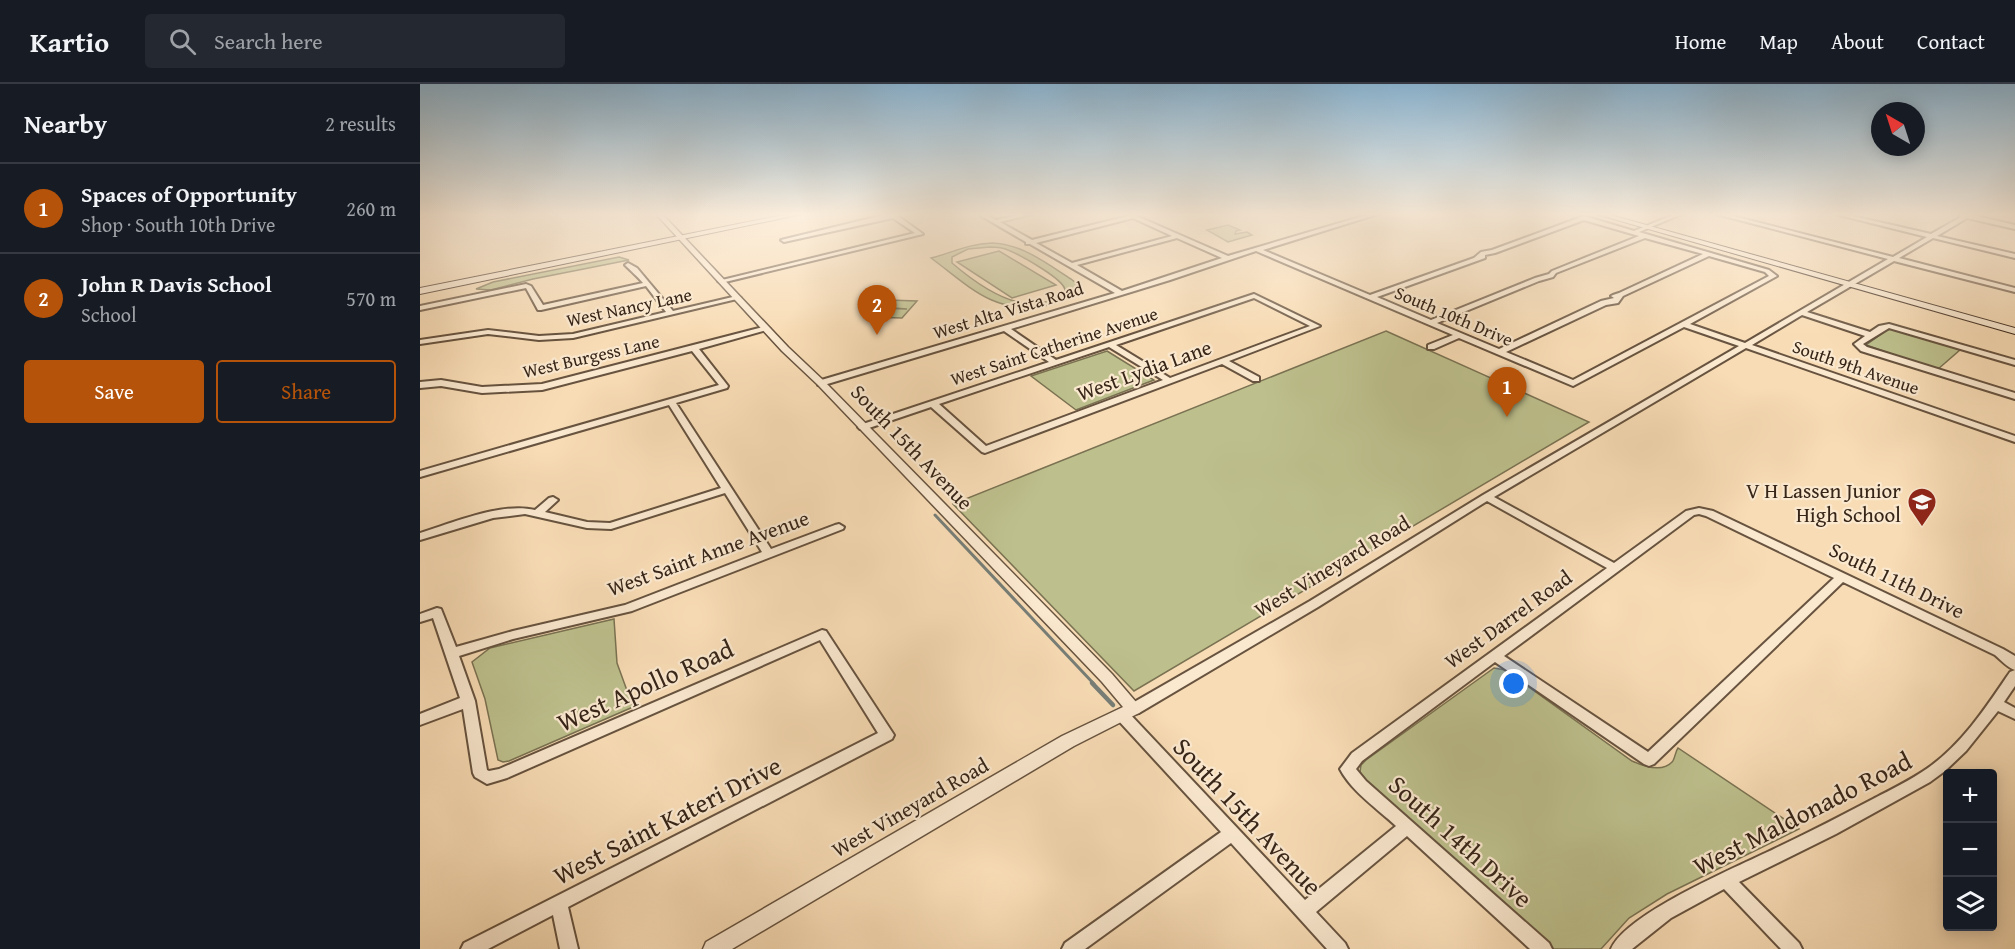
<!DOCTYPE html>
<html lang="en">
<head>
<meta charset="utf-8">
<style>
  body { margin:0; font-family:"Gentium Book Plus",serif; background:#242831; color:#f1f3f6 }
  .controls { position:absolute; right:18px; bottom:18px; display:grid; overflow:hidden; border-radius:6px; box-shadow:0 3px 15px #0003 }
  .controls button { width:54px; height:54px; display:grid; place-items:center; padding:0; border:0; border-bottom:2px solid #363941; background:#171b24; color:#f1f3f6; font:30px sans-serif }
  .compass { position:absolute; left:1451px; top:18px; width:54px; height:54px; border-radius:50%; background:#171b24; box-shadow:0 3px 15px #0003; rotate:321deg }
  .you { position:absolute; left:1094px; top:600px; width:21px; height:21px; margin:-15px; border:4px solid #fff; border-radius:50%; background:#1a73e8; box-shadow:0 0 0 9px #1a73e833 }
  .badge { display:grid; place-items:center; width:39px; height:39px; border-radius:50%; background:#b45309; color:#fff; font-size:20px; font-weight:700 }
  .pin { position:absolute; translate:-50% -50px; filter:drop-shadow(0 2px 3px #0008) }
  .pin::after { content:''; position:absolute; top:32px; width:21px; height:18px; background:inherit; clip-path:polygon(0 0,100% 0,50% 100%) }
  .list { margin:0; padding:0; list-style:none }
  h2 { display:flex; justify-content:space-between; align-items:center; height:78px; margin:0; padding:0 24px; font-size:26px }
  h2 small { font-size:20px; font-weight:400; color:#9ea1a6 }
  .list li { display:grid; grid-template-columns:39px 1fr auto; gap:18px; align-items:center; box-sizing:border-box; height:90px; padding:0 24px; border-top:2px solid #363941 }
  .list b { display:block; font-size:22px; white-space:nowrap }
  .list p { margin:0; font-size:20px; white-space:nowrap; color:#9ea1a6 }
  .list em { font-size:20px; font-style:normal; color:#9ea1a6 }
  .actions { display:flex; gap:12px; padding:18px 24px }
  .actions a { flex:1; padding:14px 0; border:2px solid #b45309; border-radius:6px; text-align:center; font-size:21px; color:#b45309 }
  .actions .main { background:#b45309; color:#fff }
  .icon { flex:none; width:33px; height:33px; fill:none; stroke:currentColor; stroke-width:2; stroke-linecap:round; stroke-linejoin:round }
  .map { position:relative; flex:none; width:1595px; height:865px; overflow:hidden }
  header { display:flex; align-items:center; gap:36px; box-sizing:border-box; height:84px; padding:0 30px; background:#171b24; border-bottom:2px solid #363941 }
  header strong { font-size:28px }
  nav { display:flex; gap:33px; margin-inline-start:auto; font-size:21px }
  .search { width:420px; height:54px; background:#242831; display:flex; align-items:center; gap:15px; box-sizing:border-box; padding:0 21px; border-radius:6px; color:#9ea1a6; font-size:22px }
  main { display:flex }
  aside { flex:1; background:#171b24 }
  .map>svg:first-child { display:block }
</style>
</head>
<body>
<header>
<strong>Kartio</strong>
<div class="search"><svg class="icon" aria-label="search" viewBox="0 0 24 24"><circle cx="10" cy="10" r="6"/><path d="M15 15l6 6"/></svg>Search here</div>
<nav><a>Home</a><a>Map</a><a>About</a><a>Contact</a></nav>
</header>
<main>
<aside>
<h2>Nearby<small>2 results</small></h2>
<ul class="list">
<li><span class="badge">1</span><div><b>Spaces of Opportunity</b><p>Shop · South 10th Drive</p></div><em>260 m</em></li>
<li><span class="badge">2</span><div><b>John R Davis School</b><p>School</p></div><em>570 m</em></li>
</ul>
<div class="actions"><a class="main">Save</a><a>Share</a></div>
</aside>
<div class="map">
<svg width="1595" height="865" viewBox="0 0 1595 865">
  <rect width="100%" height="100%" fill="#f8dcb5"/>
  <filter id="stains"><feTurbulence type="fractalNoise" baseFrequency=".00333" numOctaves="4"/><feColorMatrix values="0 0 0 0 .2 0 0 0 0 .09 0 0 0 0 .02 0 0 0 .5 -.17"/></filter>
  <radialGradient id="worn" r=".72"><stop offset=".6" stop-color="#630" stop-opacity="0"/><stop offset="1" stop-color="#630" stop-opacity=".3"/></radialGradient>
  <g fill="#bdc08d" stroke="#7a7252" stroke-width="1.5" fill-rule="evenodd">
    <path d="M808 141 820 146 816 147 815 150 827 148 832 151 808 158 787 146Z"/>
    <path d="M572 159C602 160 626 179 651 195L656 199 657 206C648 216 636 220 624 222 573 230 549 202 511 174 532 169 547 160 572 159ZM570 163C576 163 582 163 588 166 600 171 644 195 645 206 611 240 560 203 532 179V173L548 165Z"/>
    <path d="M579 167 636 201 592 214 537 178Z"/>
    <path d="M199 173 209 176 113 195 71 206 56 205 73 198Z"/>
    <path d="M467 216 497 217 482 234 450 233 458 224 487 225 459 223Z"/>
    <path d="M1472 245 1541 265 1517 286 1446 261 1467 246Z"/>
    <path d="M966 247 1169 338 714 607 533 420Z"/>
    <path d="M687 267 734 296 656 326 611 292Z"/>
    <path d="M194 535 197 579 213 623 89 677 83 678 78 676 65 615 52 578 70 564Z"/>
    <path d="M1074 584 1085 586 1212 677C1223 682 1242 689 1252 678 1255 675 1255 668 1258 664L1379 745 1247 810 1209 834 1181 865H1133L945 696 940 688 941 681 946 676Z"/>
  </g>
  <g fill="none" stroke-linecap="round" stroke-linejoin="round">
    <path stroke="#777e77" stroke-width="3" d="M515 431 674 600"/>
    <path stroke="#777e77" stroke-width="4.5" d="M672 599 693 621"/>
    <g stroke="#67533f" stroke-width="4">
      <g id="minor">
        <path d="M468 130H479L478 132 503 150 301 199 298 197 495 149 473 134 364 158 361 156Z"/>
        <path d="M558 130H565L576 136 603 130H612L580 138 612 156 708 132 705 130H712L808 172 950 130H958L843 166 950 211 1054 174 1061 168 1072 166 1164 132 1214 147 1255 130H1262L1219 148 1349 186 1357 192 1270 240 1325 259 1468 175 1296 130H1305L1473 173 1507 153 1415 130H1424L1511 150 1541 133 1539 131 1540 130H1553L1552 131 1595 141V145L1547 134 1517 152 1595 170V174L1513 154 1479 174 1595 204V208L1474 177 1387 228 1450 248 1459 242 1469 240 1595 276V281L1469 244 1443 260 1447 263 1595 309V315L1441 267 1434 260 1445 252 1382 231 1332 261 1595 352V358L1326 264 1074 413 1194 479 1266 427 1279 424 1293 427 1583 565 1595 572V586C1588 584 1581 576 1575 571L1423 498 1234 680 1229 682 1224 680 1075 578 942 677 936 685 946 697 1129 859 1132 865H1110L987 752 896 828 925 859 928 865H907L811 759 665 865H642L645 859 801 748 697 635 695 631 697 627 702 626 707 627 885 816 976 742C958 725 932 708 920 685L932 669 1187 484 1067 417 898 523 719 629 714 630 709 629 707 625 709 621 890 517 1063 411 1319 262 1264 243 1153 302 1039 254 1014 265H1008V261L1033 251 836 167 750 196 591 245 636 276 834 210 900 242 809 277 839 293V297H833L802 280 565 369 562 368 511 323 446 345H440L438 343 440 341 629 278 584 247 404 301H398V297L695 209 610 160H606V158ZM713 134 752 152 652 179 616 159ZM1164 136 1219 152 1132 187 1129 190 1115 194 1011 236 957 213 1065 174V171L1075 169ZM757 154 802 174 702 207 657 181ZM1225 154 1283 170 1199 209 1193 211 1191 212 1194 214 1181 217 1079 265 1017 239 1119 197 1133 193 1136 189ZM1289 172 1345 188 1349 192 1153 296 1086 268 1186 221 1198 219 1203 212ZM834 214 890 242 750 294 696 261ZM689 263 743 296 566 362 519 320ZM1279 430 1286 432 1414 494 1228 668 1084 572 1274 431Z"/>
        <path d="M208 179 217 184 253 227 317 212 321 214 153 254 119 256 68 250 0 260V256L68 246 119 252 153 250 246 228 226 202 121 226H118L106 204 0 226V222L106 200 111 202 123 221 223 199C217 192 211 187 205 181Z"/>
        <path d="M343 243 350 245 279 265 308 302 307 304 256 319 351 465 415 441 419 440 424 443 423 445 212 527 93 555 39 572 55 617 67 686 69 687 79 685 402 546 406 547 474 651 472 655 148 823 158 865H140L133 831 68 865H41L44 859 458 649 400 556 87 694 67 700 55 693 53 689 43 625 0 641V630L40 614 13 534 0 538V530L17 524 21 525 36 563 93 547 205 521 342 468 305 409 191 445 167 444 105 430 73 434 0 456V449C33 439 81 418 115 426L129 414 133 413 138 416 125 428 167 438 190 439 301 404 249 321 0 393V387L299 301 272 267 122 306 62 309 21 302 0 304V298L21 296 62 303 122 300Z"/>
        <path d="M1595 586V602L1584 618 1595 624V635L1578 627 1546 667 1525 687 1510 698 1416 750 1319 798 1379 859 1382 865H1361L1304 805 1251 834 1212 865H1191C1207 828 1322 781 1360 762 1392 747 1422 731 1453 715 1472 705 1491 696 1508 684 1543 659 1567 622 1590 588Z"/>
      </g>
    </g>
    <g stroke="#67533f" stroke-width="3">
      <path id="tertiary" d="M236 130H242L368 263 404 297 692 590 722 625 719 629 654 662 312 865H283L286 858 642 652 703 623 682 598 398 301 362 267Z"/>
    </g>
    <g stroke="#372518" stroke-width="2">
      <g id="secondary">
        <path d="M368 130H382L0 210V204Z"/>
        <path d="M1176 130H1187L1595 244V250Z"/>
      </g>
    </g>
    <use href="#minor" fill="#fae8cf" fill-rule="evenodd"/>
    <use href="#tertiary" fill="#fae8cf" fill-rule="evenodd"/>
    <use href="#secondary" fill="#fae8cf" fill-rule="evenodd"/>
  </g>
  <linearGradient id="sky" x2="0" y2="1"><stop stop-color="#8bb6d4"/><stop offset="0.52" stop-color="#fcefde"/><stop offset="1" stop-color="#fcefde" stop-opacity="0"/></linearGradient>
  <rect width="1595" height="251" fill="url(#sky)"/>
  <defs>
    <g id="school-pin" transform="scale(1.5)"><path d="M0 17L-7.5 6A9.5 9.5 0 1 1 7.5 6Z" fill="#8f2418" stroke="#fae8cf"/><path d="M0-5L7-2L0 1L-7-2ZM-4 1L0 2.5L4 1V4Q0 6-4 4Z" fill="#fff"/></g>
  </defs>
  <g fill-rule="evenodd">
    <use href="#school-pin" x="1502" y="418"/>
  </g>
  <g text-anchor="middle" dominant-baseline="central" stroke-width="4.5" stroke-linejoin="round" paint-order="stroke">
    <g font-size="18" fill="#372518" stroke="#fae8cf">
      <text transform="translate(209 223) rotate(-12)">West Nancy Lane</text>
      <text transform="translate(588 226) rotate(-17)">West Alta Vista Road</text>
      <text transform="translate(1034 232) rotate(23)">South 10th Drive</text>
      <text transform="translate(634 262) rotate(-18)">West Saint Catherine Avenue</text>
      <text transform="translate(171 272) rotate(-13)">West Burgess Lane</text>
      <text transform="translate(1436 283) rotate(19)">South 9th Avenue</text>
    </g>
    <g font-size="21" fill="#372518" stroke="#fae8cf">
      <text transform="translate(724 286) rotate(-20)">West Lydia Lane</text>
      <text transform="translate(492 363) rotate(46)">South 15th Avenue</text>
      <text transform="translate(288 469) rotate(-20)">West Saint Anne Avenue</text>
      <text transform="translate(912 482) rotate(-31)">West Vineyard Road</text>
      <text transform="translate(1477 496) rotate(26)">South 11th Drive</text>
      <text transform="translate(1088 535) rotate(-36)">West Darrel Road</text>
      <text transform="translate(490 723) rotate(-30)">West Vineyard Road</text>
    </g>
    <g font-size="21" fill="#372518" stroke="#fae8cf" text-anchor="end">
      <text x="1481" y="406">V H Lassen Junior<tspan x="1481" dy="24">High School</tspan></text>
    </g>
    <g font-size="26" fill="#372518" stroke="#fae8cf">
      <text transform="translate(225 601) rotate(-24)">West Apollo Road</text>
      <text transform="translate(1382 729) rotate(-27)">West Maldonado Road</text>
      <text transform="translate(828 732) rotate(47)">South 15th Avenue</text>
      <text transform="translate(247 736) rotate(-27)">West Saint Kateri Drive</text>
      <text transform="translate(1041 757) rotate(42)">South 14th Drive</text>
    </g>
  </g>
  <rect width="100%" height="100%" filter="url(#stains)"/>
  <rect width="100%" height="100%" fill="url(#worn)"/>
</svg>
<div class="controls">
<button>+</button>
<button>−</button>
<button><svg class="icon" aria-label="layers" viewBox="0 0 24 24"><path d="M12 4l9 5-9 5-9-5zM3 14l9 5 9-5"/></svg></button>
</div>
<svg class="compass" viewBox="-18 -18 36 36"><path d="M0-13l5 13h-10z" fill="#e53935"/><path d="M0 13l5-13h-10z" fill="#9ea1a6"/></svg>
<div class="you"></div>
<div class="pin badge" style="left:1087px;top:333px">1</div>
<div class="pin badge" style="left:457px;top:251px">2</div>
</div>
</main>
</body>
</html>
